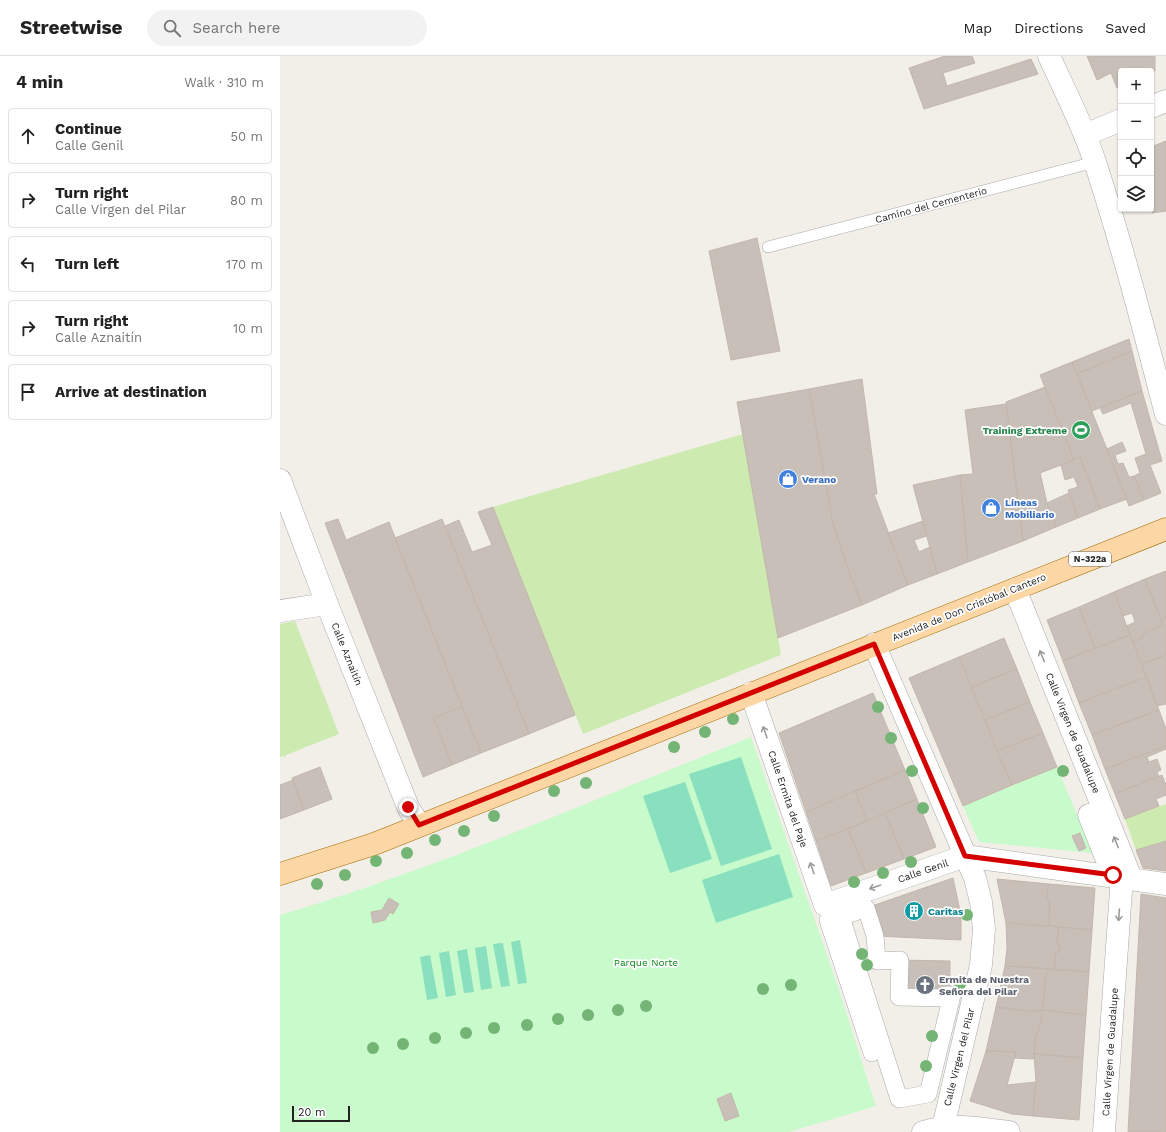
<!DOCTYPE html>
<html lang="en">
<head>
<meta charset="utf-8">
<style>
  body { margin:0; font-family:"Work Sans",sans-serif; background:#f2f2f2; color:#222 }
  .controls { position:absolute; right:12px; top:12px; display:grid; overflow:hidden; border-radius:4px; box-shadow:0 1px 3px #0004 }
  .controls button { width:36px; height:36px; display:grid; place-items:center; padding:0; border:0; border-bottom:1px solid #e0e0e0; background:#fff; color:#222; font:20px sans-serif }
  .scale { position:absolute; left:12px; bottom:10px; width:58px; box-sizing:border-box; padding-left:4px; border:2px solid #222; border-top:0; font-size:11px; line-height:14px; white-space:nowrap; color:#222; -webkit-text-stroke:3px #fff; paint-order:stroke }
  .stop { position:absolute; width:12px; height:12px; margin:-9px; border:3px solid #d40000; border-radius:50%; background:#fff }
  .stop.end { background:#d40000; border-color:#fff; box-shadow:0 1px 4px #0008 }
  .list { margin:0; padding:0; list-style:none }
  h2 { display:flex; justify-content:space-between; align-items:center; height:52px; margin:0; padding:0 16px; font-size:17px }
  h2 small { font-size:13px; font-weight:400; color:#767676 }
  .list li { display:grid; grid-template-columns:26px 1fr auto; gap:12px; align-items:center; box-sizing:border-box; height:56px; margin:0 8px 8px; padding:0 8px; border:1px solid #e0e0e0; border-radius:4px }
  .list b { display:block; font-size:15px; white-space:nowrap }
  .list p { margin:0; font-size:13px; white-space:nowrap; color:#767676 }
  .list em { font-size:13px; font-style:normal; color:#767676 }
  .icon { flex:none; width:22px; height:22px; fill:none; stroke:currentColor; stroke-width:2; stroke-linecap:round; stroke-linejoin:round }
  .map { position:relative; flex:none; width:886px; height:1076px; overflow:hidden }
  header { display:flex; align-items:center; gap:24px; box-sizing:border-box; height:56px; padding:0 20px; background:#fff; border-bottom:1px solid #e0e0e0 }
  header strong { font-size:19px }
  nav { display:flex; gap:22px; margin-inline-start:auto; font-size:14px }
  .search { width:280px; height:36px; background:#f2f2f2; display:flex; align-items:center; gap:10px; box-sizing:border-box; padding:0 14px; border-radius:22px; color:#767676; font-size:15px }
  main { display:flex }
  aside { flex:1; background:#fff }
  .map>svg:first-child { display:block }
</style>
</head>
<body>
<header>
<strong>Streetwise</strong>
<div class="search"><svg class="icon" aria-label="search" viewBox="0 0 24 24"><circle cx="10" cy="10" r="6"/><path d="M15 15l6 6"/></svg>Search here</div>
<nav><a>Map</a><a>Directions</a><a>Saved</a></nav>
</header>
<main>
<aside>
<h2>4 min<small>Walk · 310 m</small></h2>
<ul class="list">
<li><svg class="icon" aria-label="ahead" viewBox="0 0 24 24"><path d="M12 20V5M6 11l6-6 6 6"/></svg><div><b>Continue</b><p>Calle Genil</p></div><em>50 m</em></li>
<li><svg class="icon" aria-label="right" viewBox="0 0 24 24"><path d="M7 20v-9h11M14 6l5 5-5 5"/></svg><div><b>Turn right</b><p>Calle Virgen del Pilar</p></div><em>80 m</em></li>
<li><svg class="icon" aria-label="left" viewBox="0 0 24 24"><path d="M17 20v-9H6M10 6l-5 5 5 5"/></svg><div><b>Turn left</b></div><em>170 m</em></li>
<li><svg class="icon" aria-label="right" viewBox="0 0 24 24"><path d="M7 20v-9h11M14 6l5 5-5 5"/></svg><div><b>Turn right</b><p>Calle Aznaitín</p></div><em>10 m</em></li>
<li><svg class="icon" aria-label="arrive" viewBox="0 0 24 24"><path d="M6 21V4h12l-3 4 3 4H6"/></svg><div><b>Arrive at destination</b></div></li>
</ul>
</aside>
<div class="map">
<svg width="886" height="1076" viewBox="0 0 886 1076">
  <rect width="100%" height="100%" fill="#f2efe9"/>
  <g fill="#cdebb0">
    <path d="M463 378 501 599 303 678 213 451Z"/>
    <path d="M15 565 59 678 6 699 5 702 4 700 0 701V568Z"/>
    <path d="M886 748V785L856 794 845 763Z"/>
  </g>
  <g fill="#c8facc">
    <path d="M471 681 557 928 596 1050 509 1076H0V859C161 811 315 743 471 681Z"/>
    <path d="M777 711 813 797 699 786 683 750Z"/>
  </g>
  <g fill="#88e0be">
    <path d="M461 701 492 793 441 810 409 718Z"/>
    <path d="M405 726 432 803 390 817 363 740Z"/>
    <path d="M499 798 513 841 436 867 422 824Z"/>
    <path d="M240 884 247 927 238 928 231 886Z"/>
    <path d="M223 887 230 930 221 931 213 888Z"/>
    <path d="M206 890 212 932 201 934 195 892Z"/>
    <path d="M187 893 194 936 184 937 177 895Z"/>
    <path d="M169 895 176 939 166 941 159 897Z"/>
    <path d="M150 899 158 942 147 944 140 901Z"/>
  </g>
  <g fill="#c7bfb8" stroke="#c4b6ab">
    <path d="M665 0H692L695 7 663 17 667 30 751 3 758 18 644 53 629 12Z"/>
    <path d="M807 0H875V15L871 17V15H841V31L837 32 831 17 817 24Z"/>
    <path d="M886 85V155L872 157 871 91Z"/>
    <path d="M477 182 500 295 451 304 429 195Z"/>
    <path d="M849 283 852 295 797 318 792 306Z"/>
    <path d="M852 295 862 335 812 355 797 318Z"/>
    <path d="M792 306 847 443 820 453 800 401 794 404 760 319Z"/>
    <path d="M582 323 597 438H594L628 529 582 549 566 508 553 468 529 333Z"/>
    <path d="M765 331 794 404 760 417 767 447 776 471 743 485 726 346Z"/>
    <path d="M529 333 553 468 566 508 582 549 498 582 457 346Z"/>
    <path d="M862 335 882 405 870 409 881 437 864 444 854 420 860 417 855 402 866 398 851 347 823 358 820 352Z"/>
    <path d="M726 348 743 485 688 506 680 419 693 418 685 354Z"/>
    <path d="M842 386 846 395 835 399 838 408 843 407 849 421 854 420 864 444 849 450 827 393Z"/>
    <path d="M800 401 820 453 798 462 788 434 798 431 794 421 785 424 781 409Z"/>
    <path d="M680 419 688 506 657 518 633 429Z"/>
    <path d="M789 437 798 462 776 471 767 447Z"/>
    <path d="M213 451 295 659 249 678 165 470 179 464 192 496 212 489 198 456Z"/>
    <path d="M58 463 66 484 109 466 182 651 154 662 172 709 143 721 45 467Z"/>
    <path d="M162 463 249 678 201 697 115 482Z"/>
    <path d="M643 465 647 480 634 484 639 496 650 491 657 518 628 529 608 477Z"/>
    <path d="M886 515V561L881 564 865 523Z"/>
    <path d="M865 523 883 569 862 578 863 582 853 586 847 570 855 566 852 557 843 560 834 536Z"/>
    <path d="M834 536 850 579 815 592 799 551Z"/>
    <path d="M799 551 815 592 783 605 767 564Z"/>
    <path d="M886 561V599L862 608 853 586 863 582 862 578 883 569 881 564Z"/>
    <path d="M850 579 866 621 799 647 783 605Z"/>
    <path d="M724 582 737 613 691 631 679 601Z"/>
    <path d="M886 599V648L877 650 862 608Z"/>
    <path d="M679 601 732 729 683 750 629 622Z"/>
    <path d="M737 613 750 646 705 664 691 631Z"/>
    <path d="M866 621 879 654 812 679 799 647Z"/>
    <path d="M593 637 625 714 526 756 499 677Z"/>
    <path d="M750 646 763 677 717 695 705 664Z"/>
    <path d="M182 651 201 697 172 709 154 662Z"/>
    <path d="M879 654 886 673V690L825 713 812 679Z"/>
    <path d="M763 677 777 711 732 729 717 695Z"/>
    <path d="M886 690V693L867 701 869 706 877 703 881 714 877 716 879 721 835 738 825 713Z"/>
    <path d="M40 711 52 743 24 754 12 722Z"/>
    <path d="M625 714 637 743 587 765 575 735Z"/>
    <path d="M882 719 886 729V739L876 743 879 750 845 763 835 738Z"/>
    <path d="M13 724 24 754 0 763V729Z"/>
    <path d="M575 735 587 765 536 785 526 756Z"/>
    <path d="M637 743 656 791 624 803 605 757Z"/>
    <path d="M605 757 624 803 586 817 568 773Z"/>
    <path d="M568 773 586 817 551 830 536 785Z"/>
    <path d="M800 777 806 792 799 795 792 780Z"/>
    <path d="M886 785V815L863 812 856 794Z"/>
    <path d="M673 822 681 859V884L595 880 586 852Z"/>
    <path d="M717 823 769 828 767 840 770 852 769 870 726 867Z"/>
    <path d="M769 828 815 832 812 874 769 870 770 852 767 840Z"/>
    <path d="M861 838 886 842V1076H848Z"/>
    <path d="M109 842 119 848 113 858 110 856 105 864 93 867 91 856 102 854Z"/>
    <path d="M726 867 779 871 777 888H780L779 896H776L774 913 725 910 727 892Z"/>
    <path d="M779 871 812 874 809 916 774 913 776 896H779L780 888H777Z"/>
    <path d="M620 904 670 905V939L619 941Z"/>
    <path d="M725 910 767 913 762 954 752 956 716 951Z"/>
    <path d="M767 913 809 916 806 959 762 954Z"/>
    <path d="M716 951 752 956 762 954 761 967 756 980 754 1003 735 1002 736 996 706 995Z"/>
    <path d="M762 954 806 959 803 1002 754 998 756 980 761 967Z"/>
    <path d="M706 995 736 996 727 1029 756 1026 753 1060 732 1058 690 1045Z"/>
    <path d="M754 998 803 1002 799 1064 753 1060 756 1026Z"/>
    <path d="M451 1037 459 1060 445 1065 437 1043Z"/>
  </g>
  <g fill="none" stroke-linecap="round" stroke-linejoin="round">
    <g stroke="#a9a9a9" stroke-width="12">
      <path id="service" d="M488 191 815 106"/>
    </g>
    <g stroke="#a9a9a9" stroke-width="18">
      <g id="pedestrian">
        <path d="M586 852 595 880 597 905 620 904 619 941 666 942V939H672L648 1038 619 1043 561 861Z"/>
        <path d="M548 864 592 997"/>
      </g>
    </g>
    <g stroke="#a9a9a9" stroke-width="23">
      <g id="minor">
        <path d="M769 0C785 35 803 70 815 106 842 189 864 274 886 358"/>
        <path d="M871 51 886 45"/>
        <path d="M805 79 841 64"/>
        <path d="M0 424 47 548 128 751 139 769"/>
        <path d="M735 533 851 822"/>
        <path d="M0 555 47 548"/>
        <path d="M594 588 695 822 701 846 704 873 701 909 662 1076"/>
        <path d="M471 637 545 849 685 800 886 828"/>
        <path d="M809 759 833 819"/>
        <path d="M643 1076C675 1067 698 1072 729 1076"/>
        <path d="M824 1076 842 820"/>
      </g>
    </g>
    <g stroke="#a06b00" stroke-width="23">
      <path id="primary" d="M0 818 94 788 886 473"/>
    </g>
    <use href="#service" stroke="#fff" stroke-width="11"/>
    <use href="#pedestrian" stroke="#fff" stroke-width="17"/>
    <use href="#minor" stroke="#fff" stroke-width="22"/>
    <use href="#primary" stroke="#fcd6a4" stroke-width="22"/>
  </g>
  <g fill="#74b475">
    <circle cx="598" cy="651" r="6"/>
    <circle cx="453" cy="663" r="6"/>
    <circle cx="425" cy="676" r="6"/>
    <circle cx="611" cy="682" r="6"/>
    <circle cx="394" cy="691" r="6"/>
    <circle cx="632" cy="715" r="6"/>
    <circle cx="783" cy="715" r="6"/>
    <circle cx="306" cy="727" r="6"/>
    <circle cx="274" cy="735" r="6"/>
    <circle cx="643" cy="752" r="6"/>
    <circle cx="214" cy="760" r="6"/>
    <circle cx="184" cy="775" r="6"/>
    <circle cx="155" cy="784" r="6"/>
    <circle cx="127" cy="797" r="6"/>
    <circle cx="96" cy="805" r="6"/>
    <circle cx="631" cy="806" r="6"/>
    <circle cx="603" cy="817" r="6"/>
    <circle cx="65" cy="819" r="6"/>
    <circle cx="574" cy="826" r="6"/>
    <circle cx="37" cy="828" r="6"/>
    <circle cx="687" cy="859" r="6"/>
    <circle cx="582" cy="898" r="6"/>
    <circle cx="587" cy="909" r="6"/>
    <circle cx="680" cy="928" r="6"/>
    <circle cx="511" cy="929" r="6"/>
    <circle cx="483" cy="933" r="6"/>
    <circle cx="366" cy="950" r="6"/>
    <circle cx="338" cy="954" r="6"/>
    <circle cx="308" cy="959" r="6"/>
    <circle cx="278" cy="963" r="6"/>
    <circle cx="247" cy="969" r="6"/>
    <circle cx="214" cy="972" r="6"/>
    <circle cx="186" cy="977" r="6"/>
    <circle cx="652" cy="980" r="6"/>
    <circle cx="155" cy="982" r="6"/>
    <circle cx="123" cy="988" r="6"/>
    <circle cx="93" cy="992" r="6"/>
    <circle cx="646" cy="1010" r="6"/>
  </g>
  <defs><path id="oneway-shaft" d="M-6 0H5M1.5-3L5.5 0L1.5 3" fill="none" stroke-width="1.6" stroke-linecap="round" stroke-linejoin="round"/></defs>
  <g stroke="#9c9c9c">
    <use href="#oneway-shaft" transform="translate(762 600) rotate(-112)"/>
    <use href="#oneway-shaft" transform="translate(485 676) rotate(-109)"/>
    <use href="#oneway-shaft" transform="translate(836 786) rotate(-112)"/>
    <use href="#oneway-shaft" transform="translate(532 812) rotate(-109)"/>
    <use href="#oneway-shaft" transform="translate(595 831) rotate(161)"/>
    <use href="#oneway-shaft" transform="translate(839 859) rotate(94)"/>
  </g>
  <g fill="none" stroke-linecap="round" stroke-linejoin="round">
    <path stroke="#d40000" stroke-width="5" d="M128 751 139 769 594 588 685 800 833 819"/>
  </g>
  <defs>
    <g id="stadium-disc" transform="scale(1)"><circle r="9.5" fill="#2e9e5b" stroke="#fff"/><path d="M0-5a6.5 5 0 1 0 0 10a6.5 5 0 1 0 0-10ZM-3.5-1.8h7v3.6h-7Z" fill="#fff"/></g>
    <g id="shop-disc" transform="scale(1)"><circle r="9.5" fill="#3f7fe0" stroke="#fff"/><path d="M-5-2.5h2.3a2.7 3.5 0 0 1 5.4 0H5L5.5 6h-11ZM-1.5-2.5h3a1.5 2.3 0 0 0-3 0Z" fill="#fff"/></g>
    <g id="building-disc" transform="scale(1)"><circle r="9.5" fill="#0f9aa8" stroke="#fff"/><path d="M-4-6H4V6H1V3H-1V6H-4ZM-2.5-4.3h1.7v1.8h-1.7ZM.8-4.3h1.7v1.8H.8ZM-2.5-1h1.7V.8h-1.7ZM.8-1h1.7V.8H.8Z" fill="#fff"/></g>
    <g id="church-disc" transform="scale(1)"><circle r="9.5" fill="#6b7280" stroke="#fff"/><path d="M-1.2-6h2.4v3.5h3.3v2.4h-3.3V6h-2.4V-.1h-3.3v-2.4h3.3Z" fill="#fff"/></g>
  </defs>
  <g fill-rule="evenodd">
    <use href="#stadium-disc" x="801" y="374"/>
    <use href="#shop-disc" x="508" y="423"/>
    <use href="#shop-disc" x="711" y="452"/>
    <use href="#building-disc" x="634" y="855"/>
    <use href="#church-disc" x="645" y="929"/>
  </g>
  <g text-anchor="middle" dominant-baseline="central" stroke-width="3.5" stroke-linejoin="round" paint-order="stroke">
    <rect fill="#fff" stroke="#646464" stroke-width="1" x="789" y="496" width="42" height="14" rx="3"/>
    <g font-size="9" font-weight="bold" fill="#222">
      <text x="810" y="503">N-322a</text>
    </g>
    <g font-size="10" fill="#222" stroke="#fff">
      <text transform="translate(651 149) rotate(-15)">Camino del Cementerio</text>
      <text transform="translate(689 551) rotate(-22)">Avenida de Don Cristóbal Cantero</text>
      <text transform="translate(67 598) rotate(68)">Calle Aznaitín</text>
      <text transform="translate(793 677) rotate(68)">Calle Virgen de Guadalupe</text>
      <text transform="translate(508 743) rotate(71)">Calle Ermita del Paje</text>
      <text transform="translate(643 815) rotate(-19)">Calle Genil</text>
      <text transform="translate(830 996) rotate(-86)">Calle Virgen de Guadalupe</text>
      <text transform="translate(679 1001) rotate(-76)">Calle Virgen del Pilar</text>
    </g>
    <g font-size="10" font-weight="bold" fill="#27864d" stroke="#fff" text-anchor="end">
      <text x="787" y="374">Training Extreme</text>
    </g>
    <g font-size="10" font-weight="bold" fill="#366cbe" stroke="#fff" text-anchor="start">
      <text x="522" y="423">Verano</text>
      <text x="725" y="446">Líneas<tspan x="725" dy="12">Mobiliario</tspan></text>
    </g>
    <g font-size="10" font-weight="bold" fill="#0d838f" stroke="#fff" text-anchor="start">
      <text x="648" y="855">Caritas</text>
    </g>
    <g font-size="10" fill="#0c8416" stroke="#fff">
      <text x="366" y="906">Parque Norte</text>
    </g>
    <g font-size="10" font-weight="bold" fill="#5b616d" stroke="#fff" text-anchor="start">
      <text x="659" y="923">Ermita de Nuestra<tspan x="659" dy="12">Señora del Pilar</tspan></text>
    </g>
  </g>
</svg>
<div class="controls">
<button>+</button>
<button>−</button>
<button><svg class="icon" aria-label="locate" viewBox="0 0 24 24"><circle cx="12" cy="12" r="6"/><path d="M12 2v4M12 18v4M2 12h4M18 12h4"/></svg></button>
<button><svg class="icon" aria-label="layers" viewBox="0 0 24 24"><path d="M12 4l9 5-9 5-9-5zM3 14l9 5 9-5"/></svg></button>
</div>
<div class="scale">20 m</div>
<div class="stop" style="left:833px;top:819px"></div>
<div class="stop end" style="left:128px;top:751px"></div>
</div>
</main>
</body>
</html>
